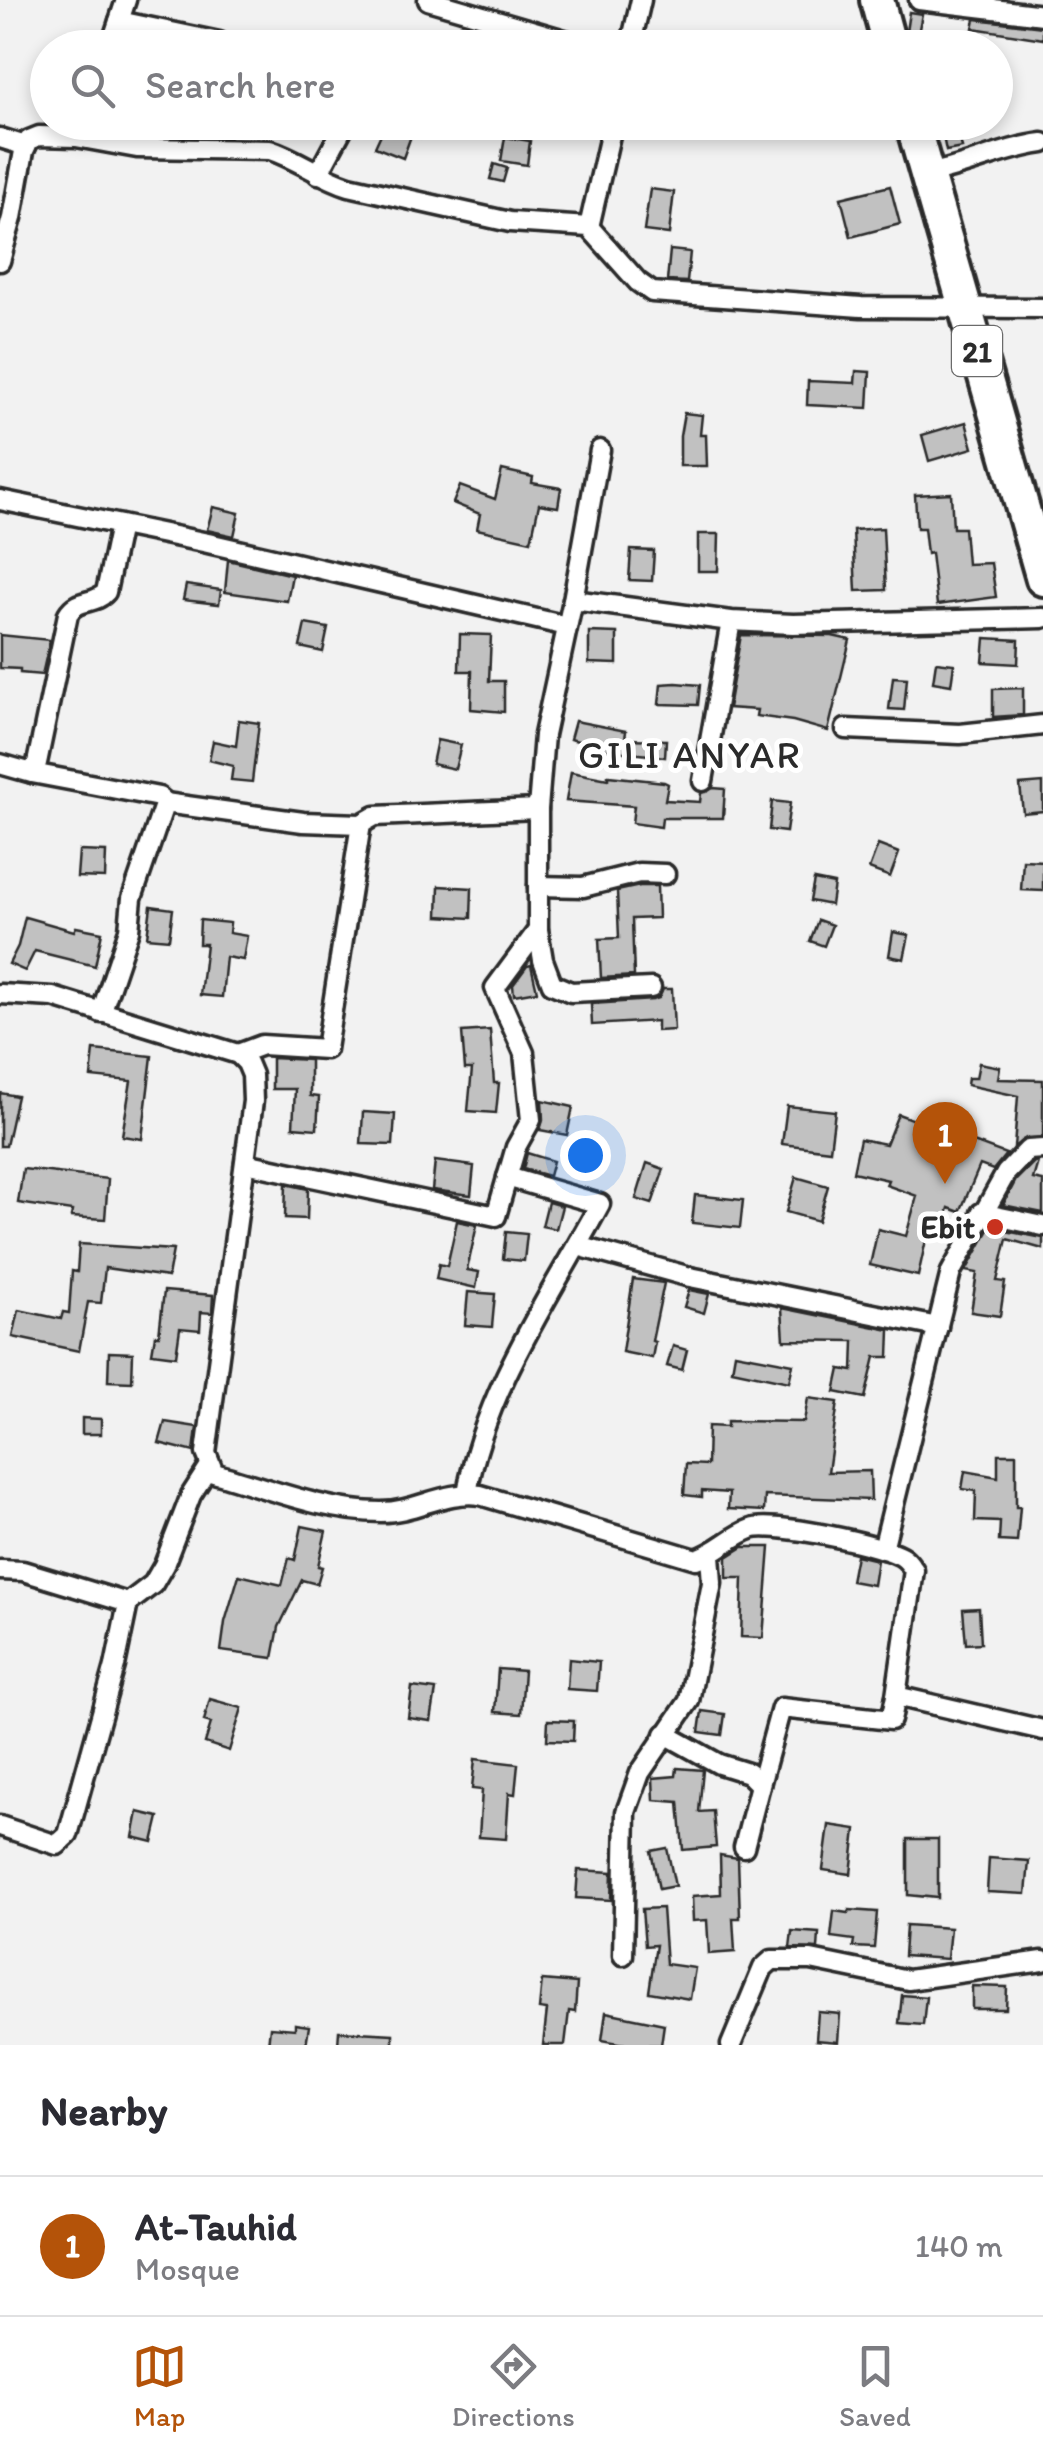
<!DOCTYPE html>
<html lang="en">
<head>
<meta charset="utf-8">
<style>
  body { margin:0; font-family:Itim,sans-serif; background:#f7f7f7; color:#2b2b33 }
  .you { position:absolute; left:585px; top:1155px; width:35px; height:35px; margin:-25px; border:8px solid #fff; border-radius:50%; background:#1a73e8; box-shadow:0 0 0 15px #1a73e833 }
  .badge { display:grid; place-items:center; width:65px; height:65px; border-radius:50%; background:#b45309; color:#fff; font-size:32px; font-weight:700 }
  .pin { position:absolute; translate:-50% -82px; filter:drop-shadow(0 2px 5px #0008) }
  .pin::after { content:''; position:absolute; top:52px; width:35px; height:30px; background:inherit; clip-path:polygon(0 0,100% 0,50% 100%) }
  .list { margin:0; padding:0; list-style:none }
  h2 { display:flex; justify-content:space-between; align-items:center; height:130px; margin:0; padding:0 40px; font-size:42px }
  h2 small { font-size:32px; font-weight:400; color:#7c7c81 }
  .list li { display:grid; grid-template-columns:65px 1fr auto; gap:30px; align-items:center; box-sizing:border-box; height:140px; padding:0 40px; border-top:2px solid #e1e1e2 }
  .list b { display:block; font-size:38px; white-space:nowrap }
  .list p { margin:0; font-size:32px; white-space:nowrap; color:#7c7c81 }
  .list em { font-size:32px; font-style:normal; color:#7c7c81 }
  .icon { flex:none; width:55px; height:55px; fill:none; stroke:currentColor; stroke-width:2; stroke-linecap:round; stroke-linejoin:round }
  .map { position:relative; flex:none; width:1043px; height:2045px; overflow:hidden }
  .search { position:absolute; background:#fff; box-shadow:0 5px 15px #0003; left:30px; right:30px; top:30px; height:110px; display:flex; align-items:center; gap:25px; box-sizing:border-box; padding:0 35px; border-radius:55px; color:#7c7c81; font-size:38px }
  .sheet { height:270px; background:#fff }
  nav { display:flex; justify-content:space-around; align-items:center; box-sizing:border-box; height:140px; border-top:2px solid #e1e1e2; background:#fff; font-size:28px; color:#7c7c81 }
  nav a { display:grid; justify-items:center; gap:5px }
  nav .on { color:#b45309 }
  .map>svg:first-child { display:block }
</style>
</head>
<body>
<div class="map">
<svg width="1043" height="2045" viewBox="0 0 1043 2045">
  <rect width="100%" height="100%" fill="#f2f2f2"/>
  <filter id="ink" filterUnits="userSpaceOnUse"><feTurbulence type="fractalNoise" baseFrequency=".01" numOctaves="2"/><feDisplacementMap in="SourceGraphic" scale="20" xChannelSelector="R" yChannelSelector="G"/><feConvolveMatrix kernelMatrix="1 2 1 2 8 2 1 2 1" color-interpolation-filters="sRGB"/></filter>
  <g filter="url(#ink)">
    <g fill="#c1c1c1" stroke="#2b2b2b" stroke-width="2.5">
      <path d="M909 12 922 14 918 34 906 32Z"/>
      <path d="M975 19 1043 27V39L973 28Z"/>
      <path d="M932 32 953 33 952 48H931Z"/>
      <path d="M940 122H956L962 148 946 151Z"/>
      <path d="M386 123 400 127 411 136 403 158 375 147Z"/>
      <path d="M505 137 530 141 527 165 501 161Z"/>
      <path d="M494 164 507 168 503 182 490 179Z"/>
      <path d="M890 186 900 224 851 237 841 198Z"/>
      <path d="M650 189 674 192 669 234 644 231Z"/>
      <path d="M670 250 690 252 687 282 667 281Z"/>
      <path d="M856 371 870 372 868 408 807 405 808 381 855 383Z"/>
      <path d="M684 413 702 415 700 435H706L707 466H680V436Z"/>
      <path d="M966 422 973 448 929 461 922 435Z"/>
      <path d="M502 470 533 477 532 483 561 488 558 507 539 504 531 541 477 529 480 514 453 503 460 486 495 499Z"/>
      <path d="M951 493 953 528H964L967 564 991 563 996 597 937 605 931 553 927 554 924 528H917L915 495Z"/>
      <path d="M213 507 239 513 234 536 207 530Z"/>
      <path d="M883 528 886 590 856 591 853 530Z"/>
      <path d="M698 534H719L718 571H698Z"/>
      <path d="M631 550 654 551 652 581 629 580Z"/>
      <path d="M228 560 292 575 287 601 225 592Z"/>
      <path d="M186 585 221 590 219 604 183 600Z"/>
      <path d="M305 624 328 628 323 652 300 647Z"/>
      <path d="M589 632 617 633V664L589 663Z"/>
      <path d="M460 634 491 635 489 681H504V712L471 709 472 671H459Z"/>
      <path d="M0 635 50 640 42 675 20 673V669L0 668Z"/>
      <path d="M741 635 832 636 850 640 828 731 793 721 756 716 757 710 728 708Z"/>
      <path d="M985 638 1019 640 1018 664 983 662Z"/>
      <path d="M936 662 954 664 951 685 933 682Z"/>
      <path d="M893 677 907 678 904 710 889 709Z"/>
      <path d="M676 683 700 685 698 705 659 704 661 684Z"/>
      <path d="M1023 688V715L993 717V689Z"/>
      <path d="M239 720 259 723 252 782 231 780 233 766 209 760 213 741 236 746Z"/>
      <path d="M575 721 626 731 625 739 666 740 665 757 599 749V746L570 739Z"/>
      <path d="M437 740 461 745 455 769 432 764Z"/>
      <path d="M571 772 608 779V776L664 782 668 784 665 800 700 802 701 793 713 788 725 789 723 818H662L661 827 632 823 634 806 566 801Z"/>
      <path d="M1043 783V811L1023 813 1020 785Z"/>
      <path d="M772 801 790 803 786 832 769 830Z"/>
      <path d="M878 845 899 853 890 877 869 869Z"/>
      <path d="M79 851 106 852 105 878 77 877Z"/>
      <path d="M1023 860 1043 861V891L1021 890Z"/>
      <path d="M814 880 834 884 831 905 810 901Z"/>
      <path d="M439 886 472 888 471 918 438 916Z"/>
      <path d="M640 886H657L658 918 632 919 634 976 601 978 599 939 619 938 617 891Z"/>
      <path d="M151 906 173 909 169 939 147 937Z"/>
      <path d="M25 917 74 931 76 927 102 932 95 966 35 951 25 971 9 964 18 946Z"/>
      <path d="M200 920 230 923 229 933 247 936 243 960 226 957 222 997 200 995 206 944H199Z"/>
      <path d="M818 920 832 925 824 946 810 941Z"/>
      <path d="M893 932 909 935 904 959 889 956Z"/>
      <path d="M531 965 537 991 514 995 513 985 527 966Z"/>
      <path d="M663 989H672L674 1030 657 1031V1021L592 1025 591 1004 653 1000 659 998Z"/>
      <path d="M490 1030 494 1083H499L496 1113 468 1111 472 1069H465L462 1032Z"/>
      <path d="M94 1050 152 1056 142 1139 122 1136 131 1081 91 1077Z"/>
      <path d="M272 1058 310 1060V1096L319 1097 317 1129 293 1127 295 1089H272Z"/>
      <path d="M979 1063 1000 1067 998 1079 1043 1080V1137L1026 1138 1014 1147 1018 1096 967 1085 968 1078H976Z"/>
      <path d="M0 1093 17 1096 6 1146H0Z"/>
      <path d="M542 1100 573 1107 567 1135 540 1130 543 1120Z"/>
      <path d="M787 1106 835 1111 830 1150 782 1144Z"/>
      <path d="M363 1112 395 1114 393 1145 361 1144Z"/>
      <path d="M898 1114 1006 1154 993 1170 980 1165 960 1212 949 1208 941 1235 928 1231 918 1276 870 1265 878 1229 906 1236 917 1196 886 1185 888 1180 853 1172 860 1139 886 1144Z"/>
      <path d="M527 1153 553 1161 549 1176 523 1169Z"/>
      <path d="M435 1161 474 1166 471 1195 432 1190Z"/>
      <path d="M1034 1162H1038L1033 1179 1043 1181V1213L1003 1205 1016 1180Z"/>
      <path d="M647 1163 664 1169 652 1204 636 1199Z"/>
      <path d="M23 1169 108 1179 105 1219 71 1217 72 1211 18 1203Z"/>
      <path d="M796 1177 828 1186 818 1221 786 1212Z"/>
      <path d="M286 1184 308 1189 307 1219 285 1218Z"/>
      <path d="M695 1195 743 1200 740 1228 692 1223Z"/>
      <path d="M548 1202 562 1206 556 1229 542 1226Z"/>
      <path d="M457 1221 477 1225 467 1270 479 1272 476 1288 436 1279 439 1264 447 1266Z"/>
      <path d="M990 1228 1043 1238V1249L1007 1239 997 1281 1005 1282 1000 1316 971 1312 977 1273 966 1271Z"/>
      <path d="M506 1232 527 1234 524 1261 503 1259Z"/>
      <path d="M79 1244 173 1250 168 1277 105 1268 101 1303 88 1302 79 1351 13 1337 19 1310 61 1319 63 1312 69 1313 72 1271 77 1272Z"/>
      <path d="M633 1279 664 1283 652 1341 655 1342 652 1358 622 1352Z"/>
      <path d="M689 1290 709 1294 704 1313 684 1307Z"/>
      <path d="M164 1291 213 1295 212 1313 201 1312 200 1330 180 1328 176 1356 152 1353 155 1335H159Z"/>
      <path d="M468 1292 495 1294 492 1327 465 1325Z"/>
      <path d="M782 1308 890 1330 889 1357H875L865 1398 835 1392 840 1369 853 1371 854 1341 784 1340Z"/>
      <path d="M673 1346 687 1350 682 1370 667 1366Z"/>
      <path d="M109 1352 133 1353 132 1382 108 1381Z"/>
      <path d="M735 1353 793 1364 789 1382 732 1370Z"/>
      <path d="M808 1398 838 1402 828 1472 870 1471 871 1500 765 1496 764 1511 728 1509 729 1493 702 1491V1497L684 1495 686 1464 707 1465 708 1426 727 1427V1421L804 1422Z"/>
      <path d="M82 1418 101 1419V1434H82Z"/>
      <path d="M165 1422 197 1427 194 1452 159 1443Z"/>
      <path d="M998 1454H1016V1507H1020L1017 1542 999 1541 1000 1522 975 1521 976 1491 962 1489 965 1471 998 1477Z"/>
      <path d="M302 1526 326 1531 318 1566 322 1567 317 1584 302 1580 279 1627 273 1658 221 1651 225 1622 239 1575 282 1585 289 1558 295 1560Z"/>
      <path d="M743 1547H770L763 1638 741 1637 743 1578H727V1557Z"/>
      <path d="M856 1555 877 1560 873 1585 851 1581Z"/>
      <path d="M979 1608 981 1643 966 1644 963 1609Z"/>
      <path d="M569 1659 599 1662 597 1691 567 1689Z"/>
      <path d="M498 1669 524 1671 521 1714 495 1712Z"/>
      <path d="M412 1687 436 1690 431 1721 408 1718Z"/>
      <path d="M210 1699 242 1708 229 1751 205 1743 211 1723 204 1721Z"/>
      <path d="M702 1711 725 1714 722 1735 699 1732Z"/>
      <path d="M548 1720 574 1721 573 1741 547 1740Z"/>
      <path d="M475 1759 518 1764 515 1794 509 1793 506 1839 479 1837 482 1790 472 1789Z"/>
      <path d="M677 1768 703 1770 699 1812 713 1811 716 1847 683 1850 679 1802 654 1800 653 1778 676 1776Z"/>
      <path d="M138 1812 159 1817 153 1842 133 1837Z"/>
      <path d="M829 1825 856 1829 851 1874 823 1870Z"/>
      <path d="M908 1839H938V1898L908 1895Z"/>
      <path d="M667 1848 675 1886 659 1889 651 1851Z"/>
      <path d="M720 1855 738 1858 740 1918H733L735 1952 709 1954 707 1920 693 1921 692 1896 721 1894Z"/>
      <path d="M989 1858 1029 1861 1026 1894 987 1892Z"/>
      <path d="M578 1870 612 1872 611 1900 576 1898Z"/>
      <path d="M662 1908 666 1964 695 1968 690 1999 649 1992 656 1945 645 1946 642 1909Z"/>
      <path d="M849 1910 877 1912 874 1948 853 1947 854 1940 831 1937 834 1911 848 1913Z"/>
      <path d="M906 1925 950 1928 947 1959 904 1956Z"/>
      <path d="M792 1931 819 1933 818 1949 790 1948Z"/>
      <path d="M542 1980 577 1983 575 2012 569 2011 565 2045H543L547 2010 539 2009Z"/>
      <path d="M972 1986 1007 1987 1006 2009H972Z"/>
      <path d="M902 1995 926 1997 923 2025 899 2023Z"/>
      <path d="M606 2012 664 2024 661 2045H630L602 2040Z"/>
      <path d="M818 2012 840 2014 838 2042 816 2040Z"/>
      <path d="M295 2024 309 2026 306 2045H268L270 2027 295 2029Z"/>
      <path d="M339 2031 393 2034V2045H338Z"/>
    </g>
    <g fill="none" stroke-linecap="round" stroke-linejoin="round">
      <g stroke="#2b2b2b" stroke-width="25">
        <g id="street">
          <path d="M428 0 592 48"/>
          <path d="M919 0 1043 15"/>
          <path d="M119 21 219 42 226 48"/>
          <path d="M110 48 126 0"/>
          <path d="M630 48 641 0"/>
          <path d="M411 122 424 127"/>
          <path d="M0 138 26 146"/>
          <path d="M318 174 346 122"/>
          <path d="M927 174C967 167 1003 148 1043 143"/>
          <path d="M589 227 613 122"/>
          <path d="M0 261 12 218 24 151 29 140 39 136 76 137 137 148 270 150C298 159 320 177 349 186L510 222 589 227 638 282 652 292 861 307 1043 308"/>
          <path d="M0 500 208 543 567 626"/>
          <path d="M573 600 600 450"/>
          <path d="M846 729 960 734 1043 725"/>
          <path d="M0 764 32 773"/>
          <path d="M703 781 731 621"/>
          <path d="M165 803 303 822 361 824 375 816 538 809"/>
          <path d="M538 886 583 887 639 873 665 874"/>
          <path d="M538 930 543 960 552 984 571 992 651 988"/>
          <path d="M0 994 53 997 238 1054 247 1063 252 1075 253 1101 206 1453 214 1473C267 1488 325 1512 381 1512 416 1512 445 1490 480 1495L696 1559C717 1553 731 1536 751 1529 771 1521 888 1545 904 1558 908 1561 911 1566 914 1570L896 1696 1043 1730"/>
          <path d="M101 1013 129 930 132 898 165 802 159 797 32 773 37 763 68 614C77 598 95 605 106 592L120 525"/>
          <path d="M238 1054 262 1045 326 1049 361 824"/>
          <path d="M245 1163 496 1216 516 1147 531 1120 524 1053 495 988 538 930V809L544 735 573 600 731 621 793 624 1043 618"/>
          <path d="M981 1213 1043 1226"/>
          <path d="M578 1246 690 1277 938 1327"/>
          <path d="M467 1493C485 1389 551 1295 600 1204L507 1177"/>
          <path d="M883 1549 951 1272 1006 1173 1028 1150 1043 1149"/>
          <path d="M0 1570 23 1571 128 1603 153 1584 164 1565 191 1495 209 1467"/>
          <path d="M665 1734 719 1764 748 1773 760 1785 744 1847"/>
          <path d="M760 1785 781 1708 891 1720 896 1696"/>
          <path d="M0 1826 57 1845 68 1835 115 1666 128 1603"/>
          <path d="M623 1955 626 1812 640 1773 689 1701 712 1583 710 1555"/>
          <path d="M731 2045 763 1968 772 1960H811L908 1980 1043 1961"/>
        </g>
      </g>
      <g stroke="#2b2b2b" stroke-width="40">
        <g id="highway">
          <path d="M877 0 890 48"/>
          <path d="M912 122 1043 579"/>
        </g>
      </g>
      <use href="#street" stroke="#fff" stroke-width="18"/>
      <use href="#highway" stroke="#fff" stroke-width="32"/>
    </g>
  </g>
  <circle fill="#c8321e" stroke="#fff" stroke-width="4" cx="995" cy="1227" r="10"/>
  <g text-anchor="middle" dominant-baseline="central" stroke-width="10" stroke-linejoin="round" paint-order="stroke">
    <rect fill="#fff" stroke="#6b6b6b" stroke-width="2.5" x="952" y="326" width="50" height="50" rx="8"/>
    <g font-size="30" font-weight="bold" fill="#2b2b2b">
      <text x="977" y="351">21</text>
    </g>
    <g font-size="32" font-weight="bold" fill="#2b2b2b" stroke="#fff" text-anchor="end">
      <text x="975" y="1227">Ebit</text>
    </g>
    <g font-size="38" letter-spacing="2.5" fill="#2b2b2b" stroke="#fff">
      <text x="690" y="755">GILI ANYAR</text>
    </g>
  </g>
</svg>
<div class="you"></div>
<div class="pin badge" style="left:945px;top:1184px">1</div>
<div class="search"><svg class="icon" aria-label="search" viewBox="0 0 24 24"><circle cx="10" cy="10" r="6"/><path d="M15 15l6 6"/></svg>Search here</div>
</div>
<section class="sheet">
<h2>Nearby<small></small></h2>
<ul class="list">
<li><span class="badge">1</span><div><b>At-Tauhid</b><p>Mosque</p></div><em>140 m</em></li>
</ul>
</section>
<nav>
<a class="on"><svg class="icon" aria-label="map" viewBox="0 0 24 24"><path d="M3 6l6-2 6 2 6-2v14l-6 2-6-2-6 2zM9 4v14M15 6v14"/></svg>Map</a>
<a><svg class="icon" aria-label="directions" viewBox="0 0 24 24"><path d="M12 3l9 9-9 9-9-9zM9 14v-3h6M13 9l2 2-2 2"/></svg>Directions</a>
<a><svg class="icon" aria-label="saved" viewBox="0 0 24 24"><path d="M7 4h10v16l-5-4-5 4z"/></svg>Saved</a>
</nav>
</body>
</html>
